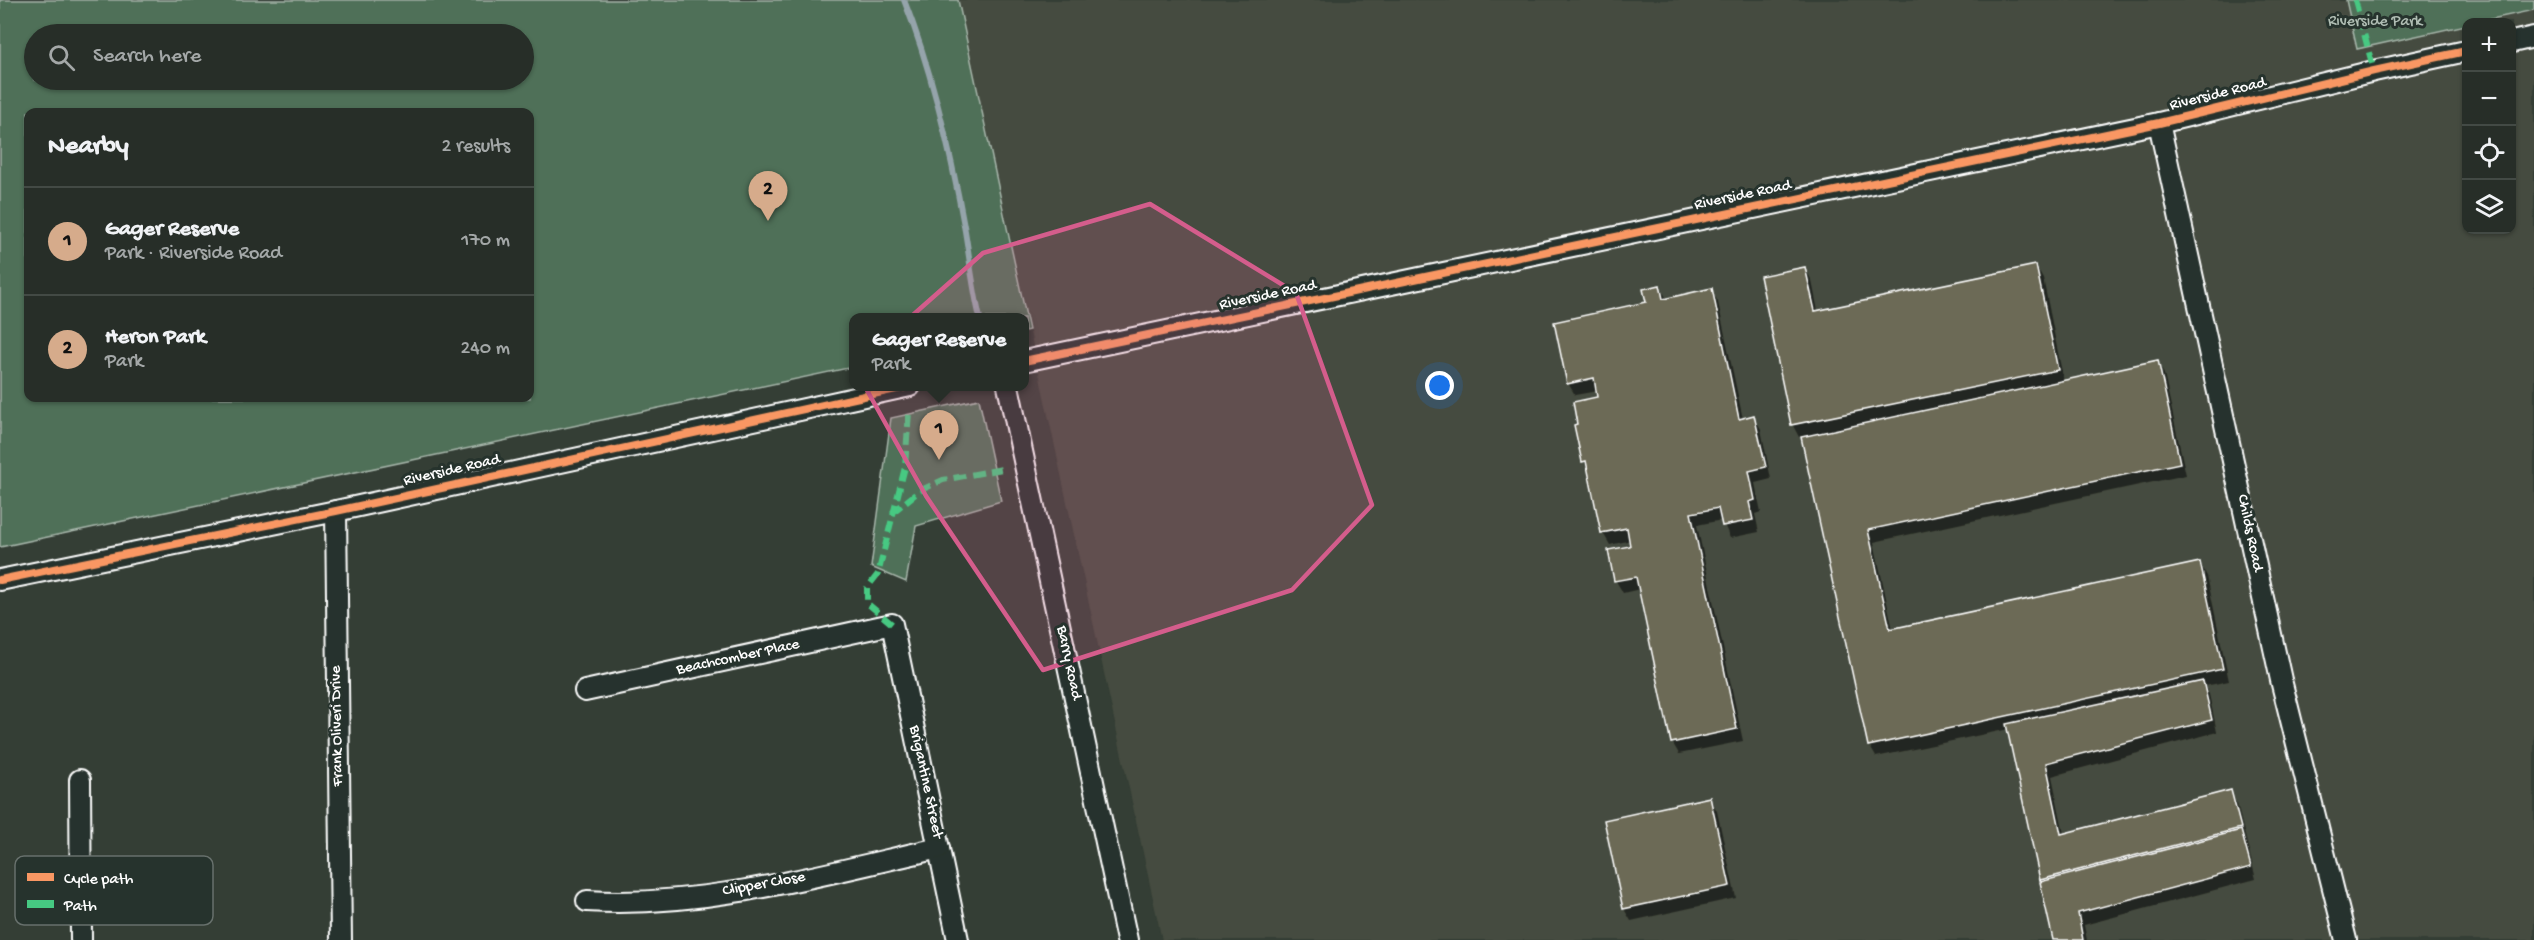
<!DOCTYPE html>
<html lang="en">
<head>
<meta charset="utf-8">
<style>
  body { margin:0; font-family:"Gochi Hand",sans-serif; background:#2f3630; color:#f1f3f6 }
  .controls { position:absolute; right:18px; top:18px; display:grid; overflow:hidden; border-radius:12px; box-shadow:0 2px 4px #0004 }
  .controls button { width:54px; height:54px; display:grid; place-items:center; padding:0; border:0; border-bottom:2px solid #434a45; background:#272e28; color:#f1f3f6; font:30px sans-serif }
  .you { position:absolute; left:1440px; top:386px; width:21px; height:21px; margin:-15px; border:4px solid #fff; border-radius:50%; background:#1a73e8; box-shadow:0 0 0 9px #1a73e833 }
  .badge { display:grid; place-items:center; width:39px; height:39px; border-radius:50%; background:#d6ab8b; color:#111; font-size:20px; font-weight:700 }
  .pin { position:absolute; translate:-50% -50px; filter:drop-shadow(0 2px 3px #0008) }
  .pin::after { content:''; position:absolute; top:32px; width:21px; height:18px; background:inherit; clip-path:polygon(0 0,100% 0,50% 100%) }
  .popup { position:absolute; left:849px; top:313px; width:180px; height:78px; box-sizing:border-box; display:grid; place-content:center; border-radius:12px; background:#272e28; filter:drop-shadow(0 2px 4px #0005); font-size:20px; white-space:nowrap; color:#a4a8a8 }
  .popup b { font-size:22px; color:#f1f3f6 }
  .popup::after { content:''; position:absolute; left:50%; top:100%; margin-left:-12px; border:12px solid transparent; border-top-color:#272e28 }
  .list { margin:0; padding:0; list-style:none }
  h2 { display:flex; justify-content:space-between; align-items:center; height:78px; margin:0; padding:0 24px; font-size:26px }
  h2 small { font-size:20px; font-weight:400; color:#a4a8a8 }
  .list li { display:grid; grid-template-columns:39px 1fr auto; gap:18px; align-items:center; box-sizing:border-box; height:108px; padding:0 24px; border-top:2px solid #434a45 }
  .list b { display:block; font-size:22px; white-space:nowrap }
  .list p { margin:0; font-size:20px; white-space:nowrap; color:#a4a8a8 }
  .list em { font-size:20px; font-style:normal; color:#a4a8a8 }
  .icon { flex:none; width:33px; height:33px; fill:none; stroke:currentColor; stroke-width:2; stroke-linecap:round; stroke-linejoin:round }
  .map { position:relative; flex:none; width:2534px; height:940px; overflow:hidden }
  .search { position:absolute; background:#272e28; box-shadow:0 2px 4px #0004; left:24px; top:24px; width:510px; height:66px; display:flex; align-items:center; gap:15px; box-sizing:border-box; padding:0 21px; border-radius:33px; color:#a4a8a8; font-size:22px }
  .panel { position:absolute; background:#272e28; box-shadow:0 2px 4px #0004; left:24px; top:108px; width:510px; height:294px; border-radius:12px }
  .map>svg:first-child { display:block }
</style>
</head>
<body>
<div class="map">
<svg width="2534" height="940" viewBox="0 0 2534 940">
  <rect width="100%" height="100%" fill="#343e35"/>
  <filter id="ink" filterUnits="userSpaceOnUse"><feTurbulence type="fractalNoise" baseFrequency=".0167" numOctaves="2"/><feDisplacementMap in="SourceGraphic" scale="12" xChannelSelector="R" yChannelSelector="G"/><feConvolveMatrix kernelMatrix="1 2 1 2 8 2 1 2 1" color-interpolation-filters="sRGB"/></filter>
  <g filter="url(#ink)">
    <path fill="#454b3f" d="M958 0H2346L2357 49 2466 25V230H2512V22H2477L2534 10V940H1162Z"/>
    <g fill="#506f58" stroke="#a8b7ac" stroke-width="1.5" fill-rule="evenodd">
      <path d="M0 0H958L1029 330 1025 331 1024 318H854L853 367 0 547ZM524 34V80H34V34ZM28 112H530V398H28Z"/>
      <path d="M2346 0H2534V10L2477 22H2466V25L2357 49Z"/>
      <path d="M979 399 1001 501 916 526 906 582 871 567 891 418Z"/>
    </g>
    <g fill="#0007">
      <path d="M2036 266 2043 278 2064 382 2157 361 2164 374 2186 475 1874 542 1893 630 2200 564 2207 576 2229 681 2205 686 2209 694 2217 732 2052 776 2064 834 2230 792 2237 804 2256 879 2084 925 2087 940H2054L2009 729 1876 757 1869 745 1803 436 1799 437 1792 424 1805 268 1812 281 1818 311Z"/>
      <path d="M1660 287 1667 299 1711 290 1718 302 1743 419 1754 417 1761 429 1771 479 1755 483 1761 512 1755 514 1759 532 1730 538 1722 520 1697 525 1743 741 1679 754 1672 742 1640 589 1623 593 1616 581 1632 547 1631 540 1610 545 1603 533 1590 472 1584 461 1599 398 1598 391 1575 395 1568 383 1648 303Z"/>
      <path d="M1710 799 1717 811 1736 898 1631 921 1624 909Z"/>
    </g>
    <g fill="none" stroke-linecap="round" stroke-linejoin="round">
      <path stroke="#95a4ab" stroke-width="6" d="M904 0C933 73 951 153 965 231 970 261 973 289 980 318"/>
    </g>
    <g fill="#6c6a56" stroke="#fff" stroke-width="1.5">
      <path d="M2036 265 2058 370 1791 425 1760 276 1805 267 1815 311Z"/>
      <path d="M1660 285 1663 299 1712 288 1739 419 1754 415 1766 467 1749 471 1755 500 1749 502 1753 520 1722 526 1718 508 1691 513 1737 729 1671 743 1636 577 1614 581 1608 550 1630 546 1627 528 1601 533 1586 461 1582 462 1574 425 1577 424 1573 402 1597 397 1594 378 1567 384 1554 322 1646 302 1643 289Z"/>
      <path d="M2158 360 2180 463 1868 530 1890 629 2200 562 2223 669 1868 746 1801 437Z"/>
      <path d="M2203 681 2212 720 2046 763 2061 834 2231 790 2241 828 2040 880 2006 724Z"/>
      <path d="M1710 797 1730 886 1623 909 1604 820Z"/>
      <path d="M2241 830 2251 867 2078 913 2083 940H2053L2040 882Z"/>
    </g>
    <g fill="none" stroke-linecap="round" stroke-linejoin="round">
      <g stroke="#fff" stroke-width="24">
        <g id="minor">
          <path d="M2512 42 2534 37"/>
          <path d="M2159 123 2281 680 2346 940"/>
          <path d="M1024 361 2159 123 2374 71 2466 51"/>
          <path d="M1008 386 1127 940"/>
          <path d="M336 511 341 940"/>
          <path d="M0 580 336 511 910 386"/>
          <path d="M585 691 892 624 958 940"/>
          <path d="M80 780 81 940"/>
          <path d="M587 901C706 908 824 874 939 848"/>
        </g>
      </g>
      <use href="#minor" stroke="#26332d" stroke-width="20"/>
      <g stroke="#46c982" stroke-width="6" stroke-dasharray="12 6" stroke-linecap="butt">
        <path d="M2355 0 2374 71"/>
        <path d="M892 513 919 491 943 480 1002 469"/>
        <path d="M892 624 867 603V588L878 574 905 467 909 412"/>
      </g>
      <g stroke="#26332d" stroke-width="11">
        <g id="cycleway">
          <path d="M1024 361 2159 123 2374 71 2466 51"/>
          <path d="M0 580 336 511 910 386"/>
        </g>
      </g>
      <use href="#cycleway" stroke="#f99763" stroke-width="8"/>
    </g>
  </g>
  <path fill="#d45d8c" fill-opacity="0.2" stroke="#d45d8c" stroke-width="4.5" stroke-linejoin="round" d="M1150 204 1296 293 1372 505 1292 590 1043 670 926 496 854 367 983 253Z"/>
  <g text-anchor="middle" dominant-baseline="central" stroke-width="6" stroke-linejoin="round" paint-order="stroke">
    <g font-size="16" fill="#b0beb4" stroke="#26332d">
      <text x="2375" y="22">Riverside Park</text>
    </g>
    <g font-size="16" fill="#fff" stroke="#26332d">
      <text transform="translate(2218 95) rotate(-14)">Riverside Road</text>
      <text transform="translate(1743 196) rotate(-12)">Riverside Road</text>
      <text transform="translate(1268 296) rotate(-12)">Riverside Road</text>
      <text transform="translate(452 471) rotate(-13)">Riverside Road</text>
      <text transform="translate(2249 533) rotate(78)">Childs Road</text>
      <text transform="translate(738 658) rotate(-12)">Beachcomber Place</text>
      <text transform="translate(1068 663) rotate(78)">Barry Road</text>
      <text transform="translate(338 726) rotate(-91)">Frank Oliveri Drive</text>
      <text transform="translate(925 782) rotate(78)">Brigantine Street</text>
      <text transform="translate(764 885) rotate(-10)">Clipper Close</text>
    </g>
  </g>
  <rect x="15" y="856" width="198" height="69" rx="9" fill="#26332d" stroke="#67706c" stroke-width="1.5"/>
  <rect x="27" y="873" width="27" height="8" fill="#f99763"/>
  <rect x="27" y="900" width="27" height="8" fill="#46c982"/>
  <g font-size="16" fill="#fff">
    <text x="64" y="883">Cycle path</text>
    <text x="64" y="910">Path</text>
  </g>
</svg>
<div class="controls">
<button>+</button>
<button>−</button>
<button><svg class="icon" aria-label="locate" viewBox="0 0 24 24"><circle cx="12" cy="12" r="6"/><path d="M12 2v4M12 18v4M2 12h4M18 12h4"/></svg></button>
<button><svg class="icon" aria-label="layers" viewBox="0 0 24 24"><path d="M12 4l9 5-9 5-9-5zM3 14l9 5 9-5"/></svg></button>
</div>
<div class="you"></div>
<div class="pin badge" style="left:939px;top:460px">1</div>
<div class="popup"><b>Gager Reserve</b>Park</div>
<div class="pin badge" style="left:768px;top:221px">2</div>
<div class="search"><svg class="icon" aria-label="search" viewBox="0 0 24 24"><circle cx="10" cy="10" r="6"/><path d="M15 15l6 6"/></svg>Search here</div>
<section class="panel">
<h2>Nearby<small>2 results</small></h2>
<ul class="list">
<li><span class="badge">1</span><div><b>Gager Reserve</b><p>Park · Riverside Road</p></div><em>170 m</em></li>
<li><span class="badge">2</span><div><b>Heron Park</b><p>Park</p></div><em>240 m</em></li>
</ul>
</section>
</div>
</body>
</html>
